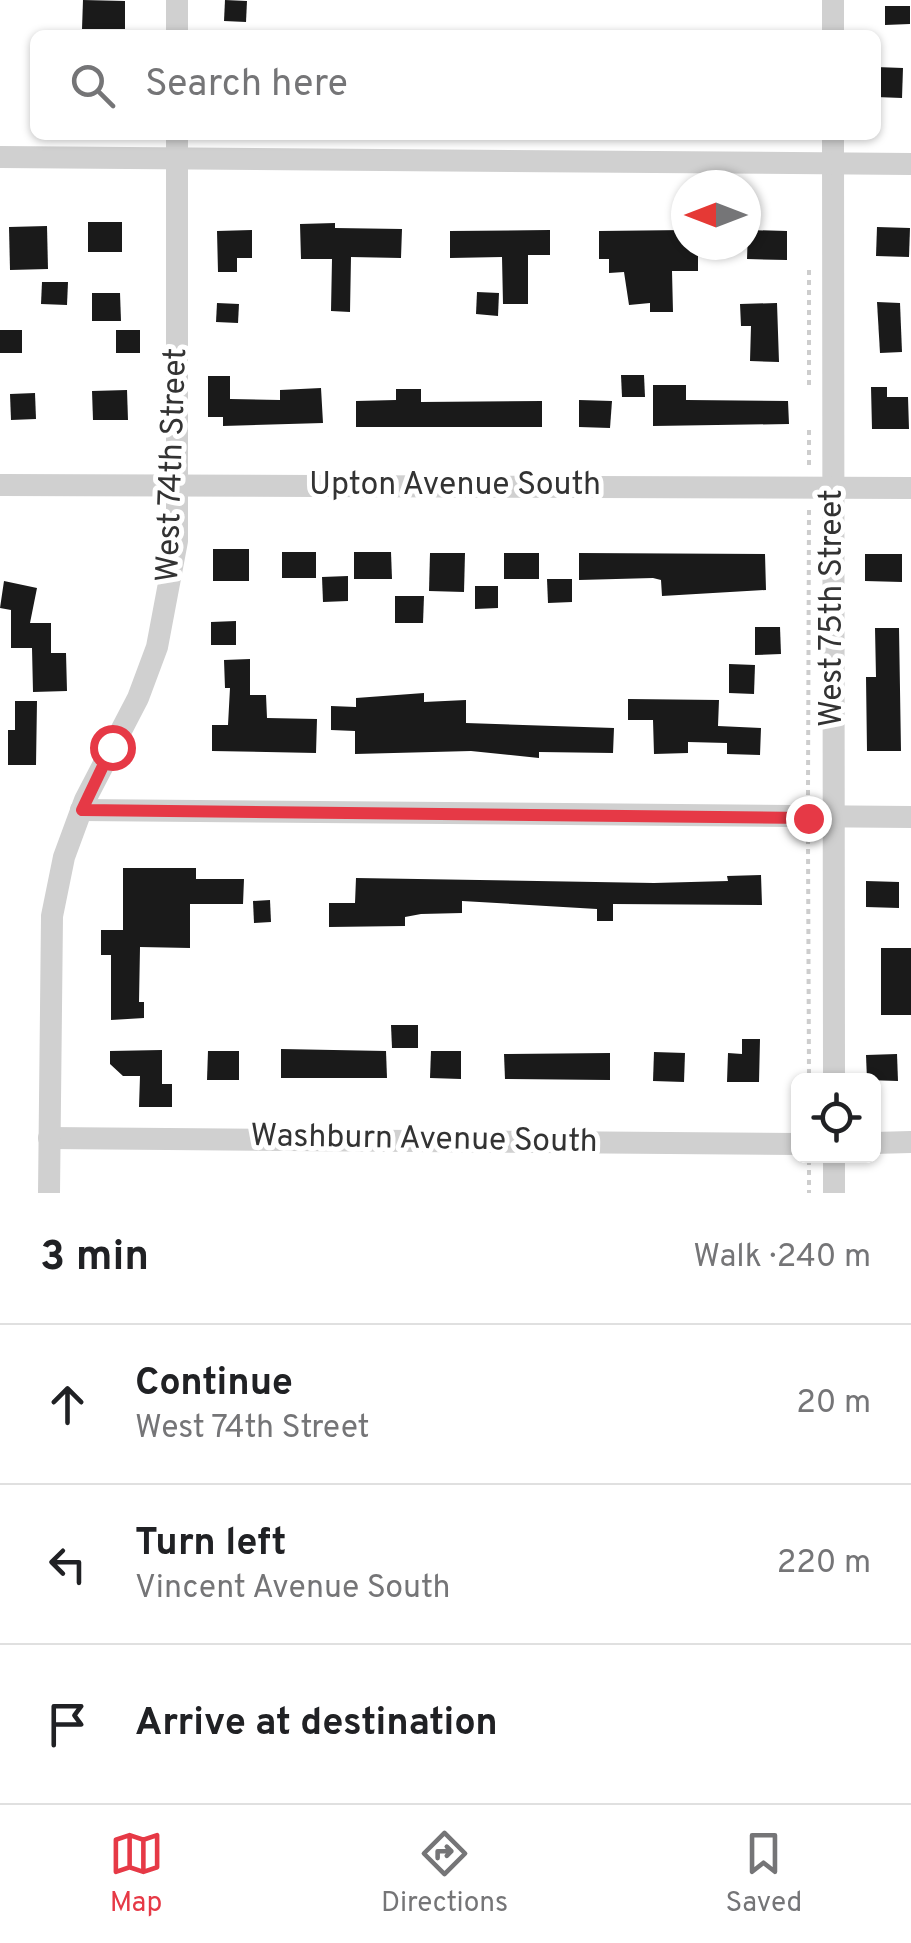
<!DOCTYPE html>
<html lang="en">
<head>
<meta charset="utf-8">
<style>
  body { margin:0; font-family:Overpass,sans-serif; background:#f2f2f2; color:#202124 }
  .controls { position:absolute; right:30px; bottom:30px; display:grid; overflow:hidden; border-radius:15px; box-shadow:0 2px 8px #0004 }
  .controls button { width:90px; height:90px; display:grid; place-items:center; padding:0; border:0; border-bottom:2px solid #e0e0e0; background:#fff; color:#202124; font:50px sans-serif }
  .compass { position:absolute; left:671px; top:170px; width:90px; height:90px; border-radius:50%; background:#fff; box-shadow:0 2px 8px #0004; rotate:270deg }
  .stop { position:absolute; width:30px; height:30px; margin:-22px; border:8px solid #e63946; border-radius:50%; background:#fff }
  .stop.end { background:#e63946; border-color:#fff; box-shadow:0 2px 10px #0008 }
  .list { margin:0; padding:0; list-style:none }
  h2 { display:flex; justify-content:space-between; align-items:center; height:130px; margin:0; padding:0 40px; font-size:42px }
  h2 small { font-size:32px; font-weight:400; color:#757577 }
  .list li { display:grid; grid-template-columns:65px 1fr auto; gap:30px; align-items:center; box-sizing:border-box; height:160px; padding:0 40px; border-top:2px solid #e0e0e0 }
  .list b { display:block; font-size:38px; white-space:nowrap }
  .list p { margin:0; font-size:32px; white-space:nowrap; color:#757577 }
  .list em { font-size:32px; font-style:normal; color:#757577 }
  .icon { flex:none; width:55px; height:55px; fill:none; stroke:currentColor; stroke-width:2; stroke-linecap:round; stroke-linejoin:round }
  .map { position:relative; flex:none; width:911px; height:1193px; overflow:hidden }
  .search { position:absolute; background:#fff; box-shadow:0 2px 8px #0004; left:30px; right:30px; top:30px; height:110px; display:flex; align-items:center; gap:25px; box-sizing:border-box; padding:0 35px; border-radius:15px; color:#757577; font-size:38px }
  .sheet { height:610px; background:#fff }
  nav { display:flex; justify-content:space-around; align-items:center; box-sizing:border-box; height:140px; border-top:2px solid #e0e0e0; background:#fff; font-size:28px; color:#757577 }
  nav a { display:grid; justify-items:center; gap:5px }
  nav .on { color:#e63946 }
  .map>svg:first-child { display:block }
</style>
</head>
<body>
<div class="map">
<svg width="911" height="1193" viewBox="0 0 911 1193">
  <rect width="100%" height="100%" fill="#fff"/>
  <g fill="#1a1a1a">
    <path d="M83 0 125 1V29H82Z"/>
    <path d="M225 0 247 1 246 22 224 21Z"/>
    <path d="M885 6H910V24L885 25Z"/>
    <path d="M876 67 903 68 902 98 876 97Z"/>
    <rect x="88" y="222" width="34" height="30"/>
    <path d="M335 223V228L402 229 401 258 351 257 350 312 331 311 332 259H301L300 224Z"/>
    <path d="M47 226 48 269 10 270 9 227Z"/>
    <path d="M877 227 910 228 909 257 876 256Z"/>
    <path d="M252 230V258H237V272H218L217 231Z"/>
    <path d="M550 230V255H528V304H503L502 257 450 258V231Z"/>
    <path d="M686 230V245H698V271H672L673 312H650V303L629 305 624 272 609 273V259H599V231Z"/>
    <path d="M748 230 787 231V260L747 259Z"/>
    <path d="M42 282H68L67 305 41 304Z"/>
    <path d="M477 292 499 293 498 316 476 314Z"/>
    <path d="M92 293H120L121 321H92Z"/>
    <path d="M877 302 900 303 902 352 880 353Z"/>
    <path d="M217 303 239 304 238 323 216 322Z"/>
    <path d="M777 303 779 362 750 361 751 326H741L740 304Z"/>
    <rect x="0" y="330" width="22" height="23"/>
    <rect x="116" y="330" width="24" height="23"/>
    <path d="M621 375H644L645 397H622Z"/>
    <path d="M208 376H230V399L280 400V390L321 388 323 423 223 426V417H208Z"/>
    <path d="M653 385H686V400L788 401 789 424 653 426Z"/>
    <path d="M871 387H887V397H908L909 429H872Z"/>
    <path d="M396 389H421V402L542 401V427H356V401L396 400Z"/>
    <path d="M127 390 128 420H93L92 391Z"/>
    <path d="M35 393 36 419 11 420 10 394Z"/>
    <path d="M579 400 612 401 610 428 579 427Z"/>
    <rect x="213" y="549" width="36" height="32"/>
    <rect x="282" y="552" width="34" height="26"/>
    <path d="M354 552H391L392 579H354Z"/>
    <path d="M430 553H465L464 592 429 591Z"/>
    <rect x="504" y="553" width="35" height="26"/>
    <path d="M579 553 765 554 766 590 662 596 661 580 653 578 579 580Z"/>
    <path d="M865 554H902V582L865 581Z"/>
    <path d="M348 576V601L323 602 322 577Z"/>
    <path d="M547 579H572V602L548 603Z"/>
    <path d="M4 581 37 588 30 623H51V653H66L67 691 33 692 32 648H11V610L0 608Z"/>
    <path d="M475 586H498V608L475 609Z"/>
    <path d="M395 596H424L423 623H395Z"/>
    <path d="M236 621V645H211V622Z"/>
    <path d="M755 627H780L781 654 755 655Z"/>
    <path d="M875 628H899L901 751H867L866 677H876Z"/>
    <path d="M250 659V695H266L267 718 317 719 316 753 212 751V725H228L230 688H225L224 660Z"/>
    <path d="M729 664 755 665 754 694 729 693Z"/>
    <path d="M424 693V702L466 700V723L614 728 613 753 539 752V758L471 751 355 754V731L331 730V706L356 707V698Z"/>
    <path d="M628 699 719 700 718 726 761 728 760 755 727 754V743L688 742V753L654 754 653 720H628Z"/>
    <path d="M15 701H37L36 765H8V730H15Z"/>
    <path d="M123 868H196V879H244L243 904H190V948L140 947 139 1002H144V1018L111 1020V955H101V930H123Z"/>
    <path d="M761 875 762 905 613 904V921H597V909L462 901V913L421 914 405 917V926L329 927V903H355L356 878 654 883 728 881 727 876Z"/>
    <path d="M866 881 899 882V908L866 907Z"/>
    <path d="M270 900 271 922 254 923 253 901Z"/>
    <rect x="881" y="948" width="30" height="67"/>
    <path d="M391 1025H418V1048H392Z"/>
    <path d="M742 1039H760L759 1082H727L728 1053 742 1054Z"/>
    <path d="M281 1049 386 1051 387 1078H281Z"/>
    <path d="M162 1050V1084H172V1107H139L140 1076H123L110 1064V1051Z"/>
    <path d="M208 1051H239V1080H207Z"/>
    <path d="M431 1051H461V1079L430 1078Z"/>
    <path d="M654 1052 685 1053 684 1082 653 1081Z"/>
    <path d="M610 1053V1080L505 1079 504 1054Z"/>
    <path d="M897 1054 898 1081 867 1080 866 1055Z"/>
  </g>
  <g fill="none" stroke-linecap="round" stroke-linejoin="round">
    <g stroke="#cdcdcd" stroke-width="4" stroke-dasharray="5 5" stroke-linecap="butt">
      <path d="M809 270V385"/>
      <path d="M809 465V429"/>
      <path d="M808 795 809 509"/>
      <path d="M808 839 809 1080"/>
      <path d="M809 1160V1193"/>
    </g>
    <g stroke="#d0d0d0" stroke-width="22">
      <path d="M177 0V35"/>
      <path d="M833 35V0"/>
      <path d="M833 135 834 1080"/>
      <path d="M0 157 911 164"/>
      <path d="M0 485 911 488"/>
      <path d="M81 810 911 817"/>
      <path d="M49 1138 798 1144"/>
      <path d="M874 1143 911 1142"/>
      <path d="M49 1193 52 916 64 857 85 800 138 698 157 647 177 541V135"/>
      <path d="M834 1193V1156"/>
    </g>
  </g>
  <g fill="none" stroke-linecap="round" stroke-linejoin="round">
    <path stroke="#e63946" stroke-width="12" d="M112 747 82 810 808 818"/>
  </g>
  <g text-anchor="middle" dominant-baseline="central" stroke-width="10" stroke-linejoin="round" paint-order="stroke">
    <g font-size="32" fill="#333" stroke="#fff">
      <text transform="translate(173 465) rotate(-88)">West 74th Street</text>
      <text x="455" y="486">Upton Avenue South</text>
      <text transform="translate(833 608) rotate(-90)">West 75th Street</text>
      <text transform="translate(424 1140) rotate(1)">Washburn Avenue South</text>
    </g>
  </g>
</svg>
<div class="controls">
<button><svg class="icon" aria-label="locate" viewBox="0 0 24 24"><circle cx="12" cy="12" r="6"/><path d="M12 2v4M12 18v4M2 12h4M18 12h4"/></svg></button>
</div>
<svg class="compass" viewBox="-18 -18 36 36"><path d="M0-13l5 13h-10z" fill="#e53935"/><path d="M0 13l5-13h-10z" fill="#757577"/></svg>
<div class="stop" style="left:112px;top:747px"></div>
<div class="stop end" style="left:808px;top:818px"></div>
<div class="search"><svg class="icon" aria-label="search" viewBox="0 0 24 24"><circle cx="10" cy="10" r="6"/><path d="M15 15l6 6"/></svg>Search here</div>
</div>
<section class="sheet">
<h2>3 min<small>Walk · 240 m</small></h2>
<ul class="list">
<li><svg class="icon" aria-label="ahead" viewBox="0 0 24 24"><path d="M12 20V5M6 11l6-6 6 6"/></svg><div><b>Continue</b><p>West 74th Street</p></div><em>20 m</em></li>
<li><svg class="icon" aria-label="left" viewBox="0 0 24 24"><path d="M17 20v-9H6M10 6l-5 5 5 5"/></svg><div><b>Turn left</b><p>Vincent Avenue South</p></div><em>220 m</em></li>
<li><svg class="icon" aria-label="arrive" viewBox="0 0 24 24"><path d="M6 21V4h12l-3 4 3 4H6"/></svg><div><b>Arrive at destination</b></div></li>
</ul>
</section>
<nav>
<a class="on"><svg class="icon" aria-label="map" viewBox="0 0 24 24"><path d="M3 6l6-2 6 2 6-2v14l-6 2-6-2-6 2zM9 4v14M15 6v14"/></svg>Map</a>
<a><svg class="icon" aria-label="directions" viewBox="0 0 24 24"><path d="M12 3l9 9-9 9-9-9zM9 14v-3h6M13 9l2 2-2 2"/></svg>Directions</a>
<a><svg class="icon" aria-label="saved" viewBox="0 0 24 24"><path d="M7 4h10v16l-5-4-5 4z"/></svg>Saved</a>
</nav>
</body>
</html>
